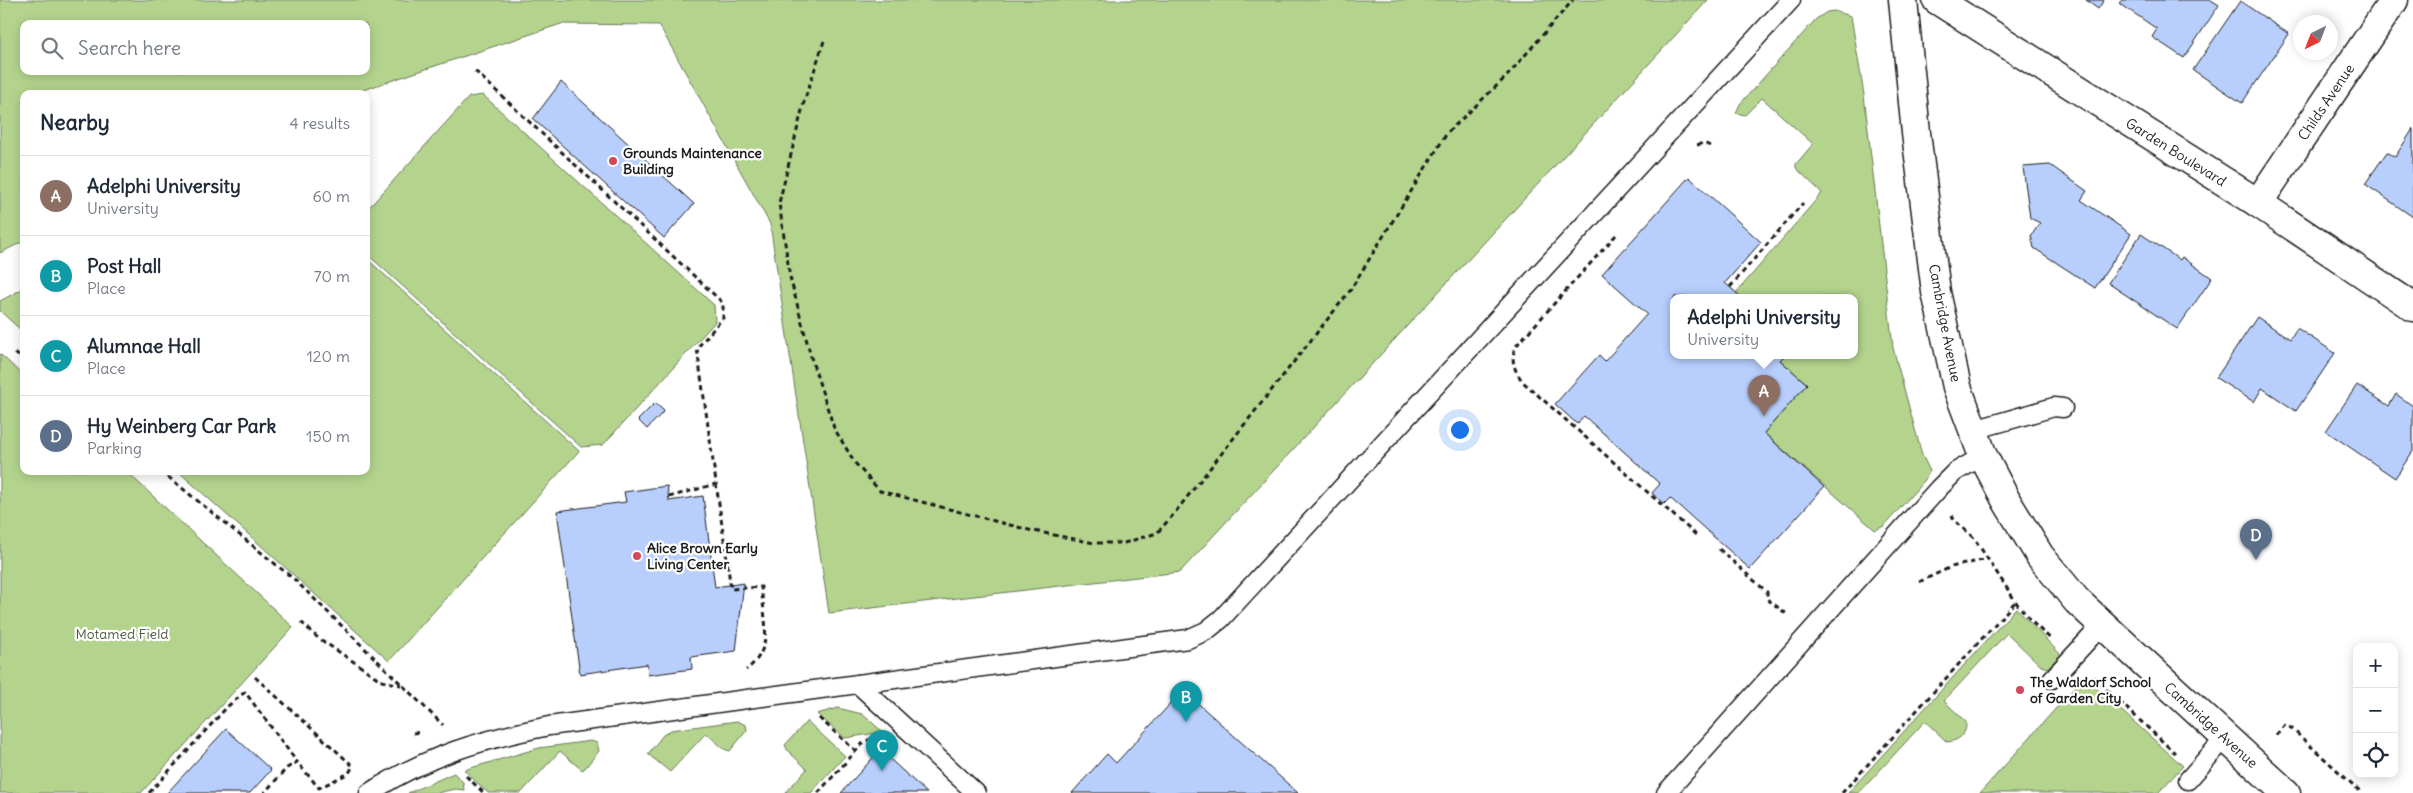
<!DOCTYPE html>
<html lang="en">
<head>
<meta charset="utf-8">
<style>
  body { margin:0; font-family:Delius,sans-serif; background:#f6f6f7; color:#1f2937 }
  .controls { position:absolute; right:15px; bottom:15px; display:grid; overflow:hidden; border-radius:10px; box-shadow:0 2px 12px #0003 }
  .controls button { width:45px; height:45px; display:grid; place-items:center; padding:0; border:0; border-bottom:1px solid #e0e1e3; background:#fff; color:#1f2937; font:25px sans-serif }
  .compass { position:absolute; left:2293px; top:15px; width:45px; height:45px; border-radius:50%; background:#fff; box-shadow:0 2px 12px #0003; rotate:222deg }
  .you { position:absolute; left:1459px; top:429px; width:18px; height:18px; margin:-12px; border:4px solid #fff; border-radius:50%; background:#1a73e8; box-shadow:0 0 0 8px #1a73e833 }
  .badge { display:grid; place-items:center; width:32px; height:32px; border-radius:50%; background:#0b8043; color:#fff; font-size:16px; font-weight:700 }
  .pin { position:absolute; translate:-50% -41px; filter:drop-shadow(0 1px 2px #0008) }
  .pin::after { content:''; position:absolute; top:26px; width:18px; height:15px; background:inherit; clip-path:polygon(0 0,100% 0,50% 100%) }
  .popup { position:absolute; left:1670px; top:294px; width:188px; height:65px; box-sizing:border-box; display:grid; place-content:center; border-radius:10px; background:#fff; filter:drop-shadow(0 1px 4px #0005); font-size:16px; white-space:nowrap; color:#747a83 }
  .popup b { font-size:19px; color:#1f2937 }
  .popup::after { content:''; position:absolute; left:50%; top:100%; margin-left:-10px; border:10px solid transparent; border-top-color:#fff }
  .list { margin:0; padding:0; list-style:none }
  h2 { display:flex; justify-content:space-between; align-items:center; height:65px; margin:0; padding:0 20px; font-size:21px }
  h2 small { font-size:16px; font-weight:400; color:#747a83 }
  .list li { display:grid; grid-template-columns:32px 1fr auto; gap:15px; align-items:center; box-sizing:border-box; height:80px; padding:0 20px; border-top:1px solid #e0e1e3 }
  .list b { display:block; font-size:19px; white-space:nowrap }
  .list p { margin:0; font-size:16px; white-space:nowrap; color:#747a83 }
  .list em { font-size:16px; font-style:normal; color:#747a83 }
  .icon { flex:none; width:28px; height:28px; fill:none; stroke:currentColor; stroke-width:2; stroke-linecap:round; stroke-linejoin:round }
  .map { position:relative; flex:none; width:2413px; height:793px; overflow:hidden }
  .search { position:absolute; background:#fff; box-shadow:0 2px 12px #0003; left:20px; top:20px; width:350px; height:55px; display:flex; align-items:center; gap:12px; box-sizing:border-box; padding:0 18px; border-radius:10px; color:#747a83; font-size:19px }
  .panel { position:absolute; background:#fff; box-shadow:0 2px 12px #0003; left:20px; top:90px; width:350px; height:385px; border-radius:10px }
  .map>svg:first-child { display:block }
</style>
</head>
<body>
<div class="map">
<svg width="2413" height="793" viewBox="0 0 2413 793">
  <rect width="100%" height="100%" fill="#fff"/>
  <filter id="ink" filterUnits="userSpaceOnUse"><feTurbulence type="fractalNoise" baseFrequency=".02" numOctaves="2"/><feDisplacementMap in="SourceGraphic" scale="10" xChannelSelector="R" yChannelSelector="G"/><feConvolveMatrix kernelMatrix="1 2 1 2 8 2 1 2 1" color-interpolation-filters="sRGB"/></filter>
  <g filter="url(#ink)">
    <g fill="#b4d48e" stroke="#687855" fill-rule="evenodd">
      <path d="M0 0H1708L1180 572 829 613 770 224 659 25 561 24 351 94H24V241L0 253ZM24 24H366V71H24Z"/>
      <path d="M1834 11 1851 16 1864 95 1893 348 1922 455 1930 471 1924 481 1884 526 1875 530 1764 433 1807 384 1780 360 1785 355H1854V297H1741L1736 293 1822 193 1796 168V164L1813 144 1762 98 1745 115 1736 113 1740 104 1816 19 1827 12Z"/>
      <path d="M483 95 714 305 715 322 603 445 581 447 366 253V211L469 97Z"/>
      <path d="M366 258 579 451 389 661 178 471H366Z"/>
      <path d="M24 288V333L0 311V301Z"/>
      <path d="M0 354 24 376V471H126L293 627 141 793H0Z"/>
      <path d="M2016 608 2061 655 2047 668 2041 666 2007 633 1944 701 1966 722C1967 734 1959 741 1947 742L1925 721 1859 793H1848Z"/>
      <path d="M2084 677 2183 766 2158 793H1980Z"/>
      <path d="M838 708 862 714 883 732 845 738 817 714Z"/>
      <path d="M737 721 746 725 747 730 730 751 724 749 706 733 670 772 648 754 663 735 671 730Z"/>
      <path d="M807 721 845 756 811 793H785L807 769 788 751 785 745Z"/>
      <path d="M591 741 597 743 599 751 585 768 582 770 560 751 521 793H488L464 770 539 748Z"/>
      <path d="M454 773 463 782 464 790 455 789 437 793H408Z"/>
    </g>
    <g fill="#b8cffe" stroke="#1c1c1c">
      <path d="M2086 0H2104L2098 9Z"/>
      <path d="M2122 0H2211L2219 5 2184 58 2152 37 2157 29 2119 3Z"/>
      <path d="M2240 1 2289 34 2242 103 2193 70Z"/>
      <path d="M561 82 694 204 664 238 533 119Z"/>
      <path d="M2413 129V217L2365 184 2387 152 2395 157Z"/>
      <path d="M2050 165 2087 191 2081 200 2131 234 2095 288 2034 248 2031 236 2040 223 2030 218 2023 167Z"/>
      <path d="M1689 177 1761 242 1725 283 1741 297H1674V355H1785L1780 360 1807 384 1764 433 1824 487 1750 569 1670 498 1664 504 1652 493 1660 484 1584 416 1577 424 1555 404 1599 355 1605 361 1647 314 1602 274Z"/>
      <path d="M2141 234 2180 260 2182 257 2212 278 2177 329 2108 283Z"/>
      <path d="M2257 317 2290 339 2297 328 2335 353 2296 411 2262 388 2254 402 2216 378Z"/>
      <path d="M2357 385 2389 406 2396 394 2413 406V451L2395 478 2326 431Z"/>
      <path d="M655 403 664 411 647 429 638 420Z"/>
      <path d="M667 486 669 501 703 496 715 587 744 583 736 651 691 657 692 669 648 675 647 664 580 674 557 511 626 502 624 492Z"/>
      <path d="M1183 690 1298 793H1072L1107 754 1116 763Z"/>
      <path d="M226 729 271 770 250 793H167Z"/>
      <path d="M880 750 927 793H841Z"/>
    </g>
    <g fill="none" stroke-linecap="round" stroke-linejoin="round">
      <g stroke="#1c1c1c" stroke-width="21">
        <g id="lane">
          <path d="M1974 430 2054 407 2063 408"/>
          <path d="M2052 679 2102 625"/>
          <path d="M858 684 976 793"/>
          <path d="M2188 780 2225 738"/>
          <path d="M369 793C428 755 481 740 549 726L1188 639 1206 631 1221 619 1791 0"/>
          <path d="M1666 793 1939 488 1955 472 1983 456"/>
        </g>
      </g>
      <g stroke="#1c1c1c" stroke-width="31">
        <g id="street">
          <path d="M1903 0 1916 133 1936 292 1957 387 1983 456 2007 502 2040 556 2077 601 2286 793"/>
          <path d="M1937 0 2258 203 2413 307"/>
          <path d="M2258 203 2394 0"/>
        </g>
      </g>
      <g stroke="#1c1c1c" stroke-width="3" stroke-dasharray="5 4" stroke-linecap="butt">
        <path d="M824 41 804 102 779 203 790 277 812 361 834 428 855 463 880 491 1029 530 1094 543H1124L1157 533 1173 515 1349 292 1447 133 1507 76 1573 0"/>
        <path d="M475 71 723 303V318L697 348 731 589 761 587C764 619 775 648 746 670"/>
        <path d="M1697 145 1704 143 1712 147"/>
        <path d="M1616 235 1516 346C1510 360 1514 370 1523 382L1696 535"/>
        <path d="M1730 287 1803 203"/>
        <path d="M15 353 24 360"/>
        <path d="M161 471 295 580 443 725"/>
        <path d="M669 497 716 484"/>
        <path d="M1952 515 1954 520 1974 538 2018 605 2034 624 2052 640"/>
        <path d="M1719 549 1767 592V599L1788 615"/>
        <path d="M1919 582 1951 567 1988 559"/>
        <path d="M301 622 317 637 382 681 401 685"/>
        <path d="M255 677 353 766 349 773 319 788 297 762"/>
        <path d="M2093 677 2175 753"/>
        <path d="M819 718 856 751"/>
        <path d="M413 733 422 732"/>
        <path d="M2276 735 2285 725 2291 728 2362 793"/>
        <path d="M466 776 484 793"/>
        <path d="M149 793 228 706 245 692 297 762 287 768 264 793"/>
        <path d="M818 793 865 741 876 738"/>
        <path d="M1842 793 2016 601"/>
      </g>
      <use href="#lane" stroke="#fff" stroke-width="18"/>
      <use href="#street" stroke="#fff" stroke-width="28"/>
    </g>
  </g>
  <g fill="#d1495b" stroke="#fff" stroke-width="2">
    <circle cx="613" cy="161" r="5"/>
    <circle cx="637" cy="556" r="5"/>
    <circle cx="2020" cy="690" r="5"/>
  </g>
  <g text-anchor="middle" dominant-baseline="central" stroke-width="4.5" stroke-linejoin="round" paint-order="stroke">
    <g font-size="14" fill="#1c1c1c" stroke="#fff">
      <text transform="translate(2326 102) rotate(-56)">Childs Avenue</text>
      <text transform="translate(2176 152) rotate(32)">Garden Boulevard</text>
      <text transform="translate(1945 323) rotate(79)">Cambridge Avenue</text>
      <text transform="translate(2211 725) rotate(42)">Cambridge Avenue</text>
    </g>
    <g font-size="14" font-weight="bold" fill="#1c1c1c" stroke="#fff" text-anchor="start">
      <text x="623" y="153">Grounds Maintenance<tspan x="623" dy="16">Building</tspan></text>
      <text x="647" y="548">Alice Brown Early<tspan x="647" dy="16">Living Center</tspan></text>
      <text x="2030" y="682">The Waldorf School<tspan x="2030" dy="16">of Garden City</tspan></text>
    </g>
    <g font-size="14" fill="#515c44" stroke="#fff">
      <text x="122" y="634">Motamed Field</text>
    </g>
  </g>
</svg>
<div class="controls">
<button>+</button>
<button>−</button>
<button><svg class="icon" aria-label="locate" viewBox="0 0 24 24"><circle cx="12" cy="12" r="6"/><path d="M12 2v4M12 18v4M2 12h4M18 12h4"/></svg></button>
</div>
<svg class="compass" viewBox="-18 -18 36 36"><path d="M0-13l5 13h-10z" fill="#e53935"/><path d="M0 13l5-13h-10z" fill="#747a83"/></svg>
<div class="you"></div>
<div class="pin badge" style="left:1764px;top:416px;background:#8d6e63">A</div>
<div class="popup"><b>Adelphi University</b>University</div>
<div class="pin badge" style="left:1186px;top:722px;background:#0f9aa8">B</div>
<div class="pin badge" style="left:882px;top:771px;background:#0f9aa8">C</div>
<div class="pin badge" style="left:2256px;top:560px;background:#5c6f8a">D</div>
<div class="search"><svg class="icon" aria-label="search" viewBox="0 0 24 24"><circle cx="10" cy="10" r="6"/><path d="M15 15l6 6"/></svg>Search here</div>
<section class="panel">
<h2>Nearby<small>4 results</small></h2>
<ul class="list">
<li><span class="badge" style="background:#8d6e63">A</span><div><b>Adelphi University</b><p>University</p></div><em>60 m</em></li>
<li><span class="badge" style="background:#0f9aa8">B</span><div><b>Post Hall</b><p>Place</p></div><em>70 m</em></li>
<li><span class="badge" style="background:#0f9aa8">C</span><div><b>Alumnae Hall</b><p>Place</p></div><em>120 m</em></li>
<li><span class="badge" style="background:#5c6f8a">D</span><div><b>Hy Weinberg Car Park</b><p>Parking</p></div><em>150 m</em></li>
</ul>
</section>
</div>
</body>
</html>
